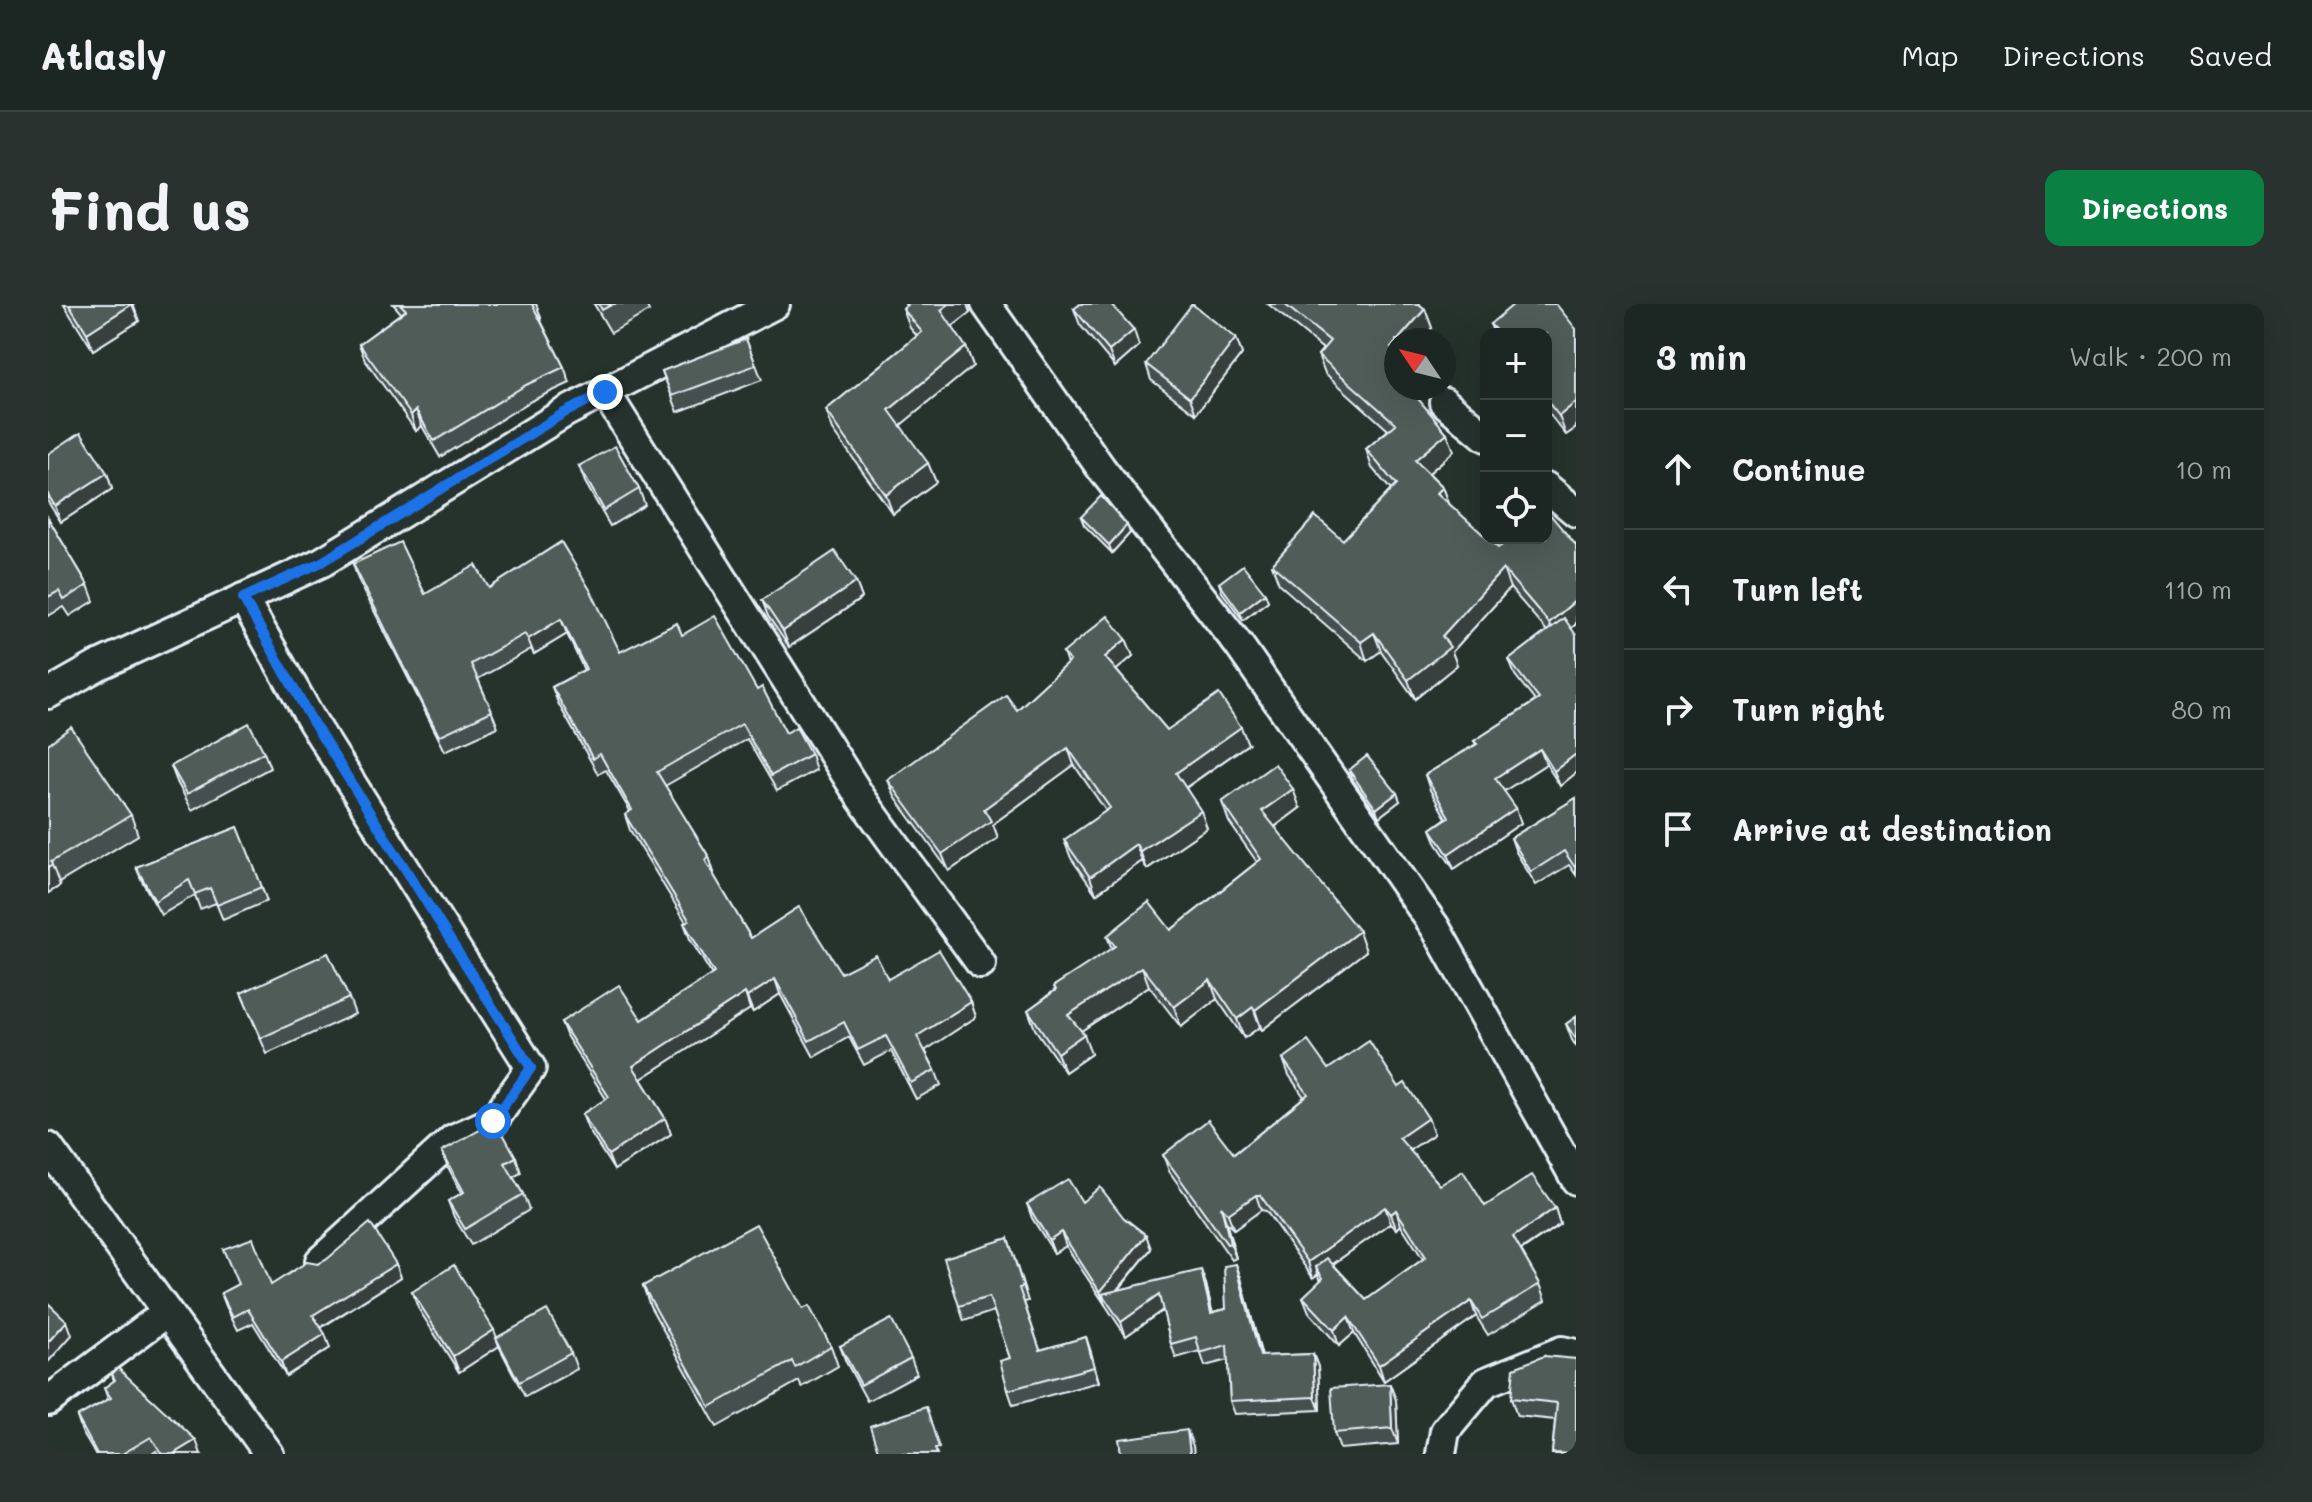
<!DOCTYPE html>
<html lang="en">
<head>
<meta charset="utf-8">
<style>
  body { margin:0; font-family:Mali,sans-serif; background:#29322f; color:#f1f3f6 }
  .controls { position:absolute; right:24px; top:24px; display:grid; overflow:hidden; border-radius:16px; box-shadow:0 8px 32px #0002 }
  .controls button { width:72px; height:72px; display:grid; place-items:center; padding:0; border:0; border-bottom:2px solid #3a4340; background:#1c2622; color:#f1f3f6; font:40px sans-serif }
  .compass { position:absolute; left:1336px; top:24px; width:72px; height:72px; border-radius:50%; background:#1c2622; box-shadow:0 8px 32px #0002; rotate:305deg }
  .stop { position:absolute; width:24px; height:24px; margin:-18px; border:6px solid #1a73e8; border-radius:50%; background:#fff }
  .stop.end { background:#1a73e8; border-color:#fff; box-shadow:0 2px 8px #0008 }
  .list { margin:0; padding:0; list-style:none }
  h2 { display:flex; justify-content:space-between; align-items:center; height:104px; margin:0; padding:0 32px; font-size:34px }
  h2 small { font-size:26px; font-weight:400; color:#a0a5a5 }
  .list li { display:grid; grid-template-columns:52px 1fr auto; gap:24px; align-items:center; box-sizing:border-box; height:120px; padding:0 32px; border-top:2px solid #3a4340 }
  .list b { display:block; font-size:30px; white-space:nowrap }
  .list em { font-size:26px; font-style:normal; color:#a0a5a5 }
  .icon { flex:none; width:44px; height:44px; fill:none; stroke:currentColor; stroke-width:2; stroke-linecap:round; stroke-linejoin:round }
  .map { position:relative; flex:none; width:1528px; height:1150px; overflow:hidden; border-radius:16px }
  header { display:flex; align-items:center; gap:48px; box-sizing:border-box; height:112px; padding:0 40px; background:#1c2622; border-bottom:2px solid #3a4340 }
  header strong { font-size:38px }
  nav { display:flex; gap:44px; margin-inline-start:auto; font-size:28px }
  .intro { display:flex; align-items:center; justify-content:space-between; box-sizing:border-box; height:192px; padding:0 48px }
  h1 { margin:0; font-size:56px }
  .button { padding:20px 36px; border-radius:16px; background:#0b8043; color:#fff; font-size:28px; font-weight:700 }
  main { display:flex; gap:48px; padding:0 48px }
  aside { flex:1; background:#1c2622; border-radius:16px; box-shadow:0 8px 32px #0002 }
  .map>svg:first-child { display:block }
</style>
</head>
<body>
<header>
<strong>Atlasly</strong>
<nav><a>Map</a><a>Directions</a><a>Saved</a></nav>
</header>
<div class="intro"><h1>Find us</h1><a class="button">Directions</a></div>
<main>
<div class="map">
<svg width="1528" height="1150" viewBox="0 0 1528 1150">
  <rect width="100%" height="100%" fill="#26332d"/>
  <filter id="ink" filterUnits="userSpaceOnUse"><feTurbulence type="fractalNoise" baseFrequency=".0125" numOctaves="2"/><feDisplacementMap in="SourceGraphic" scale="16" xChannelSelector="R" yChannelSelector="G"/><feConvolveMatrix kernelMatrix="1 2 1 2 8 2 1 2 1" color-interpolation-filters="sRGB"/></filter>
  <g filter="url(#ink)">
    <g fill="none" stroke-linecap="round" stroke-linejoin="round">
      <g stroke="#e8f1f8" stroke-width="34">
        <g id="minor">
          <path d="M938 0 1053 164 1190 340 1387 623 1528 876"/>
          <path d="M557 88 813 494 933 660"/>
          <path d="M1396 98 1438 133"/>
          <path d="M1498 183 1528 208"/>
          <path d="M195 294 264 417 483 764 445 817 405 835 272 957"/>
          <path d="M0 390 51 361 274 258 516 109 727 0"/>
          <path d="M0 843 221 1150"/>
          <path d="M0 1097 118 1009"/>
          <path d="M1393 1150 1397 1127 1438 1078 1514 1047 1528 1050"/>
        </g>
      </g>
      <use href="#minor" stroke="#26332d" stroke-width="28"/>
    </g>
    <g fill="#454f4d" stroke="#e8f1f8" stroke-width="2" fill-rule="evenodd">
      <path d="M16 0H85L91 17 45 46Z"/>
      <path d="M345 0H488L493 14 492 15 516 63 522 79 483 97 392 153 374 122 368 127 317 56 311 40 353 9Z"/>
      <path d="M546 0H598L601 7 563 29Z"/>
      <path d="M857 0H919L922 9 904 23 918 43 925 62 852 121 888 178 845 210 785 126 778 106 869 32 862 24 855 5 858 2Z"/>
      <path d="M1220 0H1372V1L1377 5 1384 24 1348 36V84H1370L1365 89 1406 147 1381 169 1395 183 1401 200 1450 244 1528 241V320L1523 324 1512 482 1498 460 1456 487 1473 519 1406 565 1389 540 1383 525 1398 514 1382 486 1377 471 1428 440 1426 437 1487 397 1467 371 1461 356 1499 327 1462 284 1404 348 1409 361 1367 395 1333 347 1319 357 1231 280 1224 261 1295 236 1343 186 1324 164 1318 145 1340 126 1277 69 1270 51 1275 45Z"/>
      <path d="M1026 5 1091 42 1067 63 1032 21Z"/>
      <path d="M1442 20 1528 25V124L1518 131 1498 106V30H1446Z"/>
      <path d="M1188 34 1194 50 1148 110 1103 76 1098 60Z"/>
      <path d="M698 35 714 76 630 108 614 67Z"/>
      <path d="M0 150 59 169 64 185 13 218 0 198Z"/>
      <path d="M531 162 591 185 597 201 562 222 537 178Z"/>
      <path d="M1033 213 1079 221 1082 229 1064 249 1036 221Z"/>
      <path d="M0 214 40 281 46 297 22 312 16 303 0 312Z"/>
      <path d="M513 238 572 348 634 331 709 386 738 429 763 450 768 466 729 487 699 435 617 482 661 553 666 569 665 570 703 634 793 669 840 675 923 698 928 713 877 746 887 766 893 781 868 795 843 747 816 761 801 733 766 753 732 690 705 708 702 705 593 775 617 814 623 830 566 866 540 825 534 810 558 795 519 733 513 718 594 716 664 671 642 635 636 619 638 618 582 526 577 511 582 507 558 466 550 470 510 399 504 383 536 366 519 330 486 350 483 345 430 375 450 423 397 447 310 275 305 260 377 290 441 284Z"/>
      <path d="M808 278 814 294 741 343 720 312 714 296Z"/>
      <path d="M1171 279 1217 289 1220 297 1195 316 1174 288Z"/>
      <path d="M1015 349 1085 352 1068 366 1119 426 1200 440 1138 484 1159 524 1099 565 1094 557 1048 590 1023 554 1016 536 1058 507 1026 461 945 520 950 534 901 567 847 493 840 476 969 406 1019 360Z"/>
      <path d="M0 440 83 511 90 531 11 579 12 582 0 589Z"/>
      <path d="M216 448 222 464 144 506 129 478 123 462Z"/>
      <path d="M1301 466 1352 497 1331 513 1304 475Z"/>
      <path d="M1528 494V571L1521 561 1488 581 1468 548 1463 534Z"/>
      <path d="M1174 498 1252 504 1227 523 1318 647 1214 726 1212 723 1196 734 1169 695 1133 723 1101 682 1033 727 1043 750 1017 768 987 725 980 706 1007 686 1006 682 1064 645 1059 632 1123 626 1209 558 1181 518Z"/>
      <path d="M190 523 219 597 175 616 168 599 152 605 147 591 113 611 94 577 88 563Z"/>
      <path d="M193 689 301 694 307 710 219 750Z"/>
      <path d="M1528 713V742L1524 736 1518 720Z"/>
      <path d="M1235 755 1280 765 1351 783 1380 814 1386 830 1361 846 1392 881 1437 902 1507 904 1512 920 1473 947 1492 980 1498 996 1440 1031 1428 1012 1336 1077 1306 1029 1291 1042 1261 1008 1255 993 1273 977 1270 970 1265 974 1218 907 1213 906 1186 926 1178 918 1188 954 1184 956 1121 867 1115 851 1186 850 1256 793 1241 771ZM1343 919 1349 925 1353 921 1375 955 1318 996 1285 960Z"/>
      <path d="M394 847 468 853 473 869 465 873 475 890 481 906 423 941 406 913 400 897 414 889 400 863Z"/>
      <path d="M1034 898 1076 914 1098 931 1103 945 1070 987 1158 980 1164 1008 1178 1005 1193 974 1214 1052 1265 1050 1270 1063 1272 1106 1187 1110 1182 1097 1180 1056 1157 1062 1152 1047 1128 1054 1123 1040 1115 1006 1078 1032 1018 942 1006 949 984 914 979 900Z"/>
      <path d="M960 934 980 997 976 998 992 1046 1038 1033 1051 1078 965 1101 960 1086 962 1054 946 1007 916 1017 911 1002Z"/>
      <path d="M270 960H348L353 973 273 1024 282 1044 238 1072 205 1019 190 1026 178 1002 173 989 223 981Z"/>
      <path d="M595 982 755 1005 783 1042 790 1062 754 1083 751 1077 669 1123 602 1002Z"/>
      <path d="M364 988 449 1033 523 1049 529 1065 477 1093 451 1042 411 1068 370 1004Z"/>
      <path d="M792 1042 863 1054 869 1070 819 1097 798 1058Z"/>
      <path d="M1496 1052 1528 1150H1504L1507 1116 1469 1112 1463 1094Z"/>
      <path d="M64 1070 153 1150H110L108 1147 104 1150H47L34 1128 29 1113 60 1095 56 1084 66 1077Z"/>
      <path d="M1348 1096 1350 1140 1292 1145 1286 1129Z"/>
    </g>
    <g fill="#38403e" stroke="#e8f1f8" stroke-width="2">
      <path d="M84 0 91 17 45 46 39 29Z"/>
      <path d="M484 0H488L493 14 490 16Z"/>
      <path d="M901 0H919L922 9 900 26 893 6Z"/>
      <path d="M1377 5 1384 24 1373 36H1350Z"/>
      <path d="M1086 26 1091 42 1067 63 1061 47Z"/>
      <path d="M1188 34 1194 50 1148 110 1142 94Z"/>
      <path d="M918 43 925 62 848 125 841 106Z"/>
      <path d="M1357 84H1370L1360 95Z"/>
      <path d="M1528 98V124L1518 131 1511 112Z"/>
      <path d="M368 106 374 122 368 127 363 111Z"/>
      <path d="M1399 129 1406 147 1374 175 1367 156Z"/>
      <path d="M880 159 888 178 845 210 838 191Z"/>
      <path d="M59 169 64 185 13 218 7 202Z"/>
      <path d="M1395 183 1402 202 1389 189Z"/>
      <path d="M1079 221 1082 229 1064 249 1061 241Z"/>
      <path d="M1455 265 1462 284 1404 348 1409 361 1367 395 1360 376 1394 332Z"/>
      <path d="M808 278 814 294 741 343 735 327Z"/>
      <path d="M1217 289 1220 297 1195 316 1192 308Z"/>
      <path d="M1528 296V320L1508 338 1501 319Z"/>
      <path d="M513 315 519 330 486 350 480 335Z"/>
      <path d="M1326 329 1333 347 1319 357 1313 338Z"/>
      <path d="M1078 335 1085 352 1064 370 1057 353Z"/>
      <path d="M1193 423 1200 440 1134 486 1128 469Z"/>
      <path d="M1020 444 1026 461 945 520 950 534 901 567 894 550 936 505Z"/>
      <path d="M1492 445 1498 460 1453 489 1447 474Z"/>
      <path d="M1528 450V469L1512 482 1506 467Z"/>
      <path d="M1245 485 1252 504 1221 527 1214 507Z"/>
      <path d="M1349 489 1352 497 1331 513 1328 505Z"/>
      <path d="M1468 504 1473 519 1406 565 1400 550Z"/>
      <path d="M1153 507 1159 524 1099 565 1092 547Z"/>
      <path d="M1088 540 1094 557 1048 590 1042 573Z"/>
      <path d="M661 553 666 569 662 571 657 556Z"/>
      <path d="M4 561 12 582 0 589V564Z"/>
      <path d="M1311 627 1318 647 1214 726 1207 706Z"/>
      <path d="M1094 663 1101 682 1027 731 1020 711Z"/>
      <path d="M727 675 732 690 705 708 699 693Z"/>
      <path d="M1162 676 1169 695 1133 723 1126 703Z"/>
      <path d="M697 689 702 705 590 777 585 762Z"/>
      <path d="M923 698 928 713 875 748 869 732Z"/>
      <path d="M1205 703 1212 723 1196 734 1189 715Z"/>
      <path d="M1036 730 1043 750 1017 768 1009 749Z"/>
      <path d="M617 814 623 830 566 866 560 851Z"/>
      <path d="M1380 814 1386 830 1356 850 1351 834Z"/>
      <path d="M1208 891 1213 906 1186 926 1180 910Z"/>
      <path d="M1173 902 1178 918 1188 954 1182 939Z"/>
      <path d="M1337 903 1343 919 1272 969 1268 963 1270 970 1265 974 1260 958Z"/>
      <path d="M1507 904 1512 920 1470 948 1465 933Z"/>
      <path d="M1348 906 1353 921 1349 925 1343 910Z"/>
      <path d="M1013 928 1018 942 1006 949 1001 936Z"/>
      <path d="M1098 931 1103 945 1060 998 1054 990 1057 1001 1052 988Z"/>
      <path d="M348 960 353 973 270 1025 265 1011Z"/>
      <path d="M1188 960 1193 974 1217 1066 1212 1052Z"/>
      <path d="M1153 966 1158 980 1168 1023 1163 1009Z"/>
      <path d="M1111 991 1116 1005 1078 1032 1073 1018Z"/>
      <path d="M1423 997 1428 1012 1336 1077 1331 1061Z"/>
      <path d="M1300 1013 1306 1029 1291 1042 1286 1026Z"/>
      <path d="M19 1017 24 1031 0 1058V1038Z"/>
      <path d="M446 1026 452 1042 448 1034 451 1042 411 1068 405 1052Z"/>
      <path d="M277 1030 282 1044 238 1072 233 1058Z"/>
      <path d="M1038 1033 1043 1048 1051 1078 1046 1063Z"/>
      <path d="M1265 1050 1270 1063 1272 1106 1267 1093Z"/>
      <path d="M1342 1080 1348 1096 1350 1140 1344 1124Z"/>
      <path d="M1139 1126 1145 1142 1146 1150H1142Z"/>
      <path d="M148 1136 153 1150H125Z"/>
    </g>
    <g fill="#505c59" stroke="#e8f1f8" stroke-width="2">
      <path d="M21 0H84L39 29Z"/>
      <path d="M352 0H484L516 63 478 81 386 137 368 106 363 111 311 40 358 6Z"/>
      <path d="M551 0H565L554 6Z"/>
      <path d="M861 0H901L893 6 918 43 841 106 880 159 838 191 778 106 874 28 855 5Z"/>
      <path d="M1032 0H1063L1086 26 1061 47 1026 5Z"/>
      <path d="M1144 0 1188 34 1142 94 1098 60Z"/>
      <path d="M1236 0H1371L1377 5 1350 36H1348V38L1343 44 1348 49V84H1361L1399 129 1367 156 1395 183 1389 189 1450 244 1464 234H1498V209L1500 208 1528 241V296L1501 319 1455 265 1394 332 1402 343 1360 376 1326 329 1313 338 1224 261 1267 212 1295 236 1348 181 1318 145 1348 120 1270 51 1282 37Z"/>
      <path d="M1466 0H1508L1528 25V98L1511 112 1498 96V30H1451L1442 20Z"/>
      <path d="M698 35 708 61 624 92 614 67Z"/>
      <path d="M33 128 59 169 7 202 0 191V150Z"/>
      <path d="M567 142 591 185 556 206 531 162Z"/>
      <path d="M1053 192 1079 221 1061 241 1033 213Z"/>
      <path d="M0 214 40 281 16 296 11 287 0 293Z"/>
      <path d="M352 238 377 290 428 261 441 284 513 238 544 289 572 348 629 319 634 331 667 312 709 386 714 383 738 429 748 423 763 450 723 472 694 420 609 468 661 553 657 556 703 634 751 603 793 669 828 651 840 675 891 646 923 698 869 732 887 766 863 779 838 732 810 746 796 718 761 737 727 675 699 693 697 689 585 762 617 814 560 851 534 810 561 793 513 718 571 681 594 716 666 669 636 619 641 616 577 511 584 506 552 450 545 455 504 383 538 365 513 315 480 335 477 330 423 360 444 407 391 432 305 260Z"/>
      <path d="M787 247 808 278 735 327 714 296Z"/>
      <path d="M1195 261 1217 289 1192 308 1171 279Z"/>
      <path d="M1060 312 1078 335 1057 353 1119 426 1171 390 1193 423 1128 469 1153 507 1092 547 1088 540 1042 573 1016 536 1062 504 1020 444 936 505 943 517 894 550 840 476 958 391 969 406 1022 357 1015 349Z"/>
      <path d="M1516 314 1528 331V450L1506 467 1492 445 1447 474 1468 504 1400 550 1383 525 1401 513 1377 471 1429 440 1426 437 1491 395 1461 356Z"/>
      <path d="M201 419 216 448 139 490 123 462Z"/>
      <path d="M23 423 83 511 3 558 4 561 0 564V440Z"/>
      <path d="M1319 452 1349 489 1328 505 1301 466Z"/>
      <path d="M1227 460 1245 485 1214 507 1311 627 1207 706 1205 703 1189 715 1162 676 1126 703 1094 663 1020 711 1036 730 1009 749 980 706 1008 686 1006 682 1067 642 1059 632 1101 598 1123 626 1213 555 1174 498Z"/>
      <path d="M1528 494V565L1516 547 1483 568 1463 534Z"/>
      <path d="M190 523 214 583 169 601 162 584 147 590 141 576 107 597 88 563Z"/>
      <path d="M280 649 301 694 213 734 193 689Z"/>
      <path d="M1528 713V735L1518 720Z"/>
      <path d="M1260 737 1280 765 1321 737 1351 783 1357 779 1380 814 1351 834 1392 881 1415 867 1437 902 1484 871 1507 904 1465 933 1492 980 1434 1015 1423 997 1331 1061 1300 1013 1286 1026 1255 993 1275 974 1268 963 1279 954 1318 996 1378 953 1348 906 1343 910 1337 903 1260 958 1212 891H1208L1180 910 1173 902 1182 939 1179 940 1115 851 1160 816 1186 850 1260 790 1235 755Z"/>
      <path d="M448 817 468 853 457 859 475 890 417 925 400 897 416 888 394 847Z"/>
      <path d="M1020 875 1034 898 1052 883 1076 914 1098 931 1052 988 1013 928 1001 936 979 900Z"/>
      <path d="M322 919 348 960 265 1011 277 1030 233 1058 200 1005 185 1013 173 989 190 980 175 945 205 934 223 981 259 958 270 960 278 956Z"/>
      <path d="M708 920 755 1005 761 1002 783 1042 747 1063 744 1057 662 1103 595 982Z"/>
      <path d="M960 934 975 983 971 984 992 1046 1038 1033 1046 1063 960 1086 952 1057 962 1054 941 993 911 1002 896 954Z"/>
      <path d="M1188 960 1212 1052 1265 1050 1267 1093 1182 1097 1179 1041 1152 1049 1148 1033 1123 1040 1111 991 1073 1018 1054 990 1153 966 1163 1009 1178 1005 1176 962Z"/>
      <path d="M406 961 446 1026 405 1052 364 988Z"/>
      <path d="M0 999 19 1017 0 1038Z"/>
      <path d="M499 1006 523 1049 471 1078 448 1034Z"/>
      <path d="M843 1015 863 1054 813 1081 792 1042Z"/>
      <path d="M1496 1052 1528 1055V1150L1504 1149 1509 1099 1463 1094 1466 1064Z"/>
      <path d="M70 1064 148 1136 125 1150H114L103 1133 74 1150H49L29 1113 63 1094 56 1084 67 1076 64 1070Z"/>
      <path d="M1342 1080 1344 1124 1286 1129 1283 1084Z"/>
      <path d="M878 1103 891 1144 887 1145 889 1150H831L822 1122Z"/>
      <path d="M1139 1126 1142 1150H1073L1071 1135Z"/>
    </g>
  </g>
  <g fill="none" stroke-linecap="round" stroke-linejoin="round" filter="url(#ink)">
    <path stroke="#1a73e8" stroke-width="10" d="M445 817 483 764 264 417 195 294 274 258 516 109 557 88"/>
  </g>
</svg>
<div class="controls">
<button>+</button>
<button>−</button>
<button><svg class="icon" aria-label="locate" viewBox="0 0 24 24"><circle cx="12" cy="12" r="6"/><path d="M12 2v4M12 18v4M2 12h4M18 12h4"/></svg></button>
</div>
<svg class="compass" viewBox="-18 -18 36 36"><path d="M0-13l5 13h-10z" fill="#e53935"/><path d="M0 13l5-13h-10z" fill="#a0a5a5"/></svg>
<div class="stop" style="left:445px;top:817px"></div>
<div class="stop end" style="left:557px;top:88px"></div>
</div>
<aside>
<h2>3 min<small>Walk · 200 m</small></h2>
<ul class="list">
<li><svg class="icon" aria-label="ahead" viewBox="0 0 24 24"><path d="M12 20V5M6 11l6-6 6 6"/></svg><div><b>Continue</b></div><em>10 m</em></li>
<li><svg class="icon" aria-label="left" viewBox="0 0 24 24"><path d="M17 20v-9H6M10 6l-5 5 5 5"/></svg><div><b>Turn left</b></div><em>110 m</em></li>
<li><svg class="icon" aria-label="right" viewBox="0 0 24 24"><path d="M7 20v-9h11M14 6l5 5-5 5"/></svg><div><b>Turn right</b></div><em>80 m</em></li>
<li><svg class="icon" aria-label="arrive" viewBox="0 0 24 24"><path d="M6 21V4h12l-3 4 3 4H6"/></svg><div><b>Arrive at destination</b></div></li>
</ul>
</aside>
</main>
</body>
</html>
